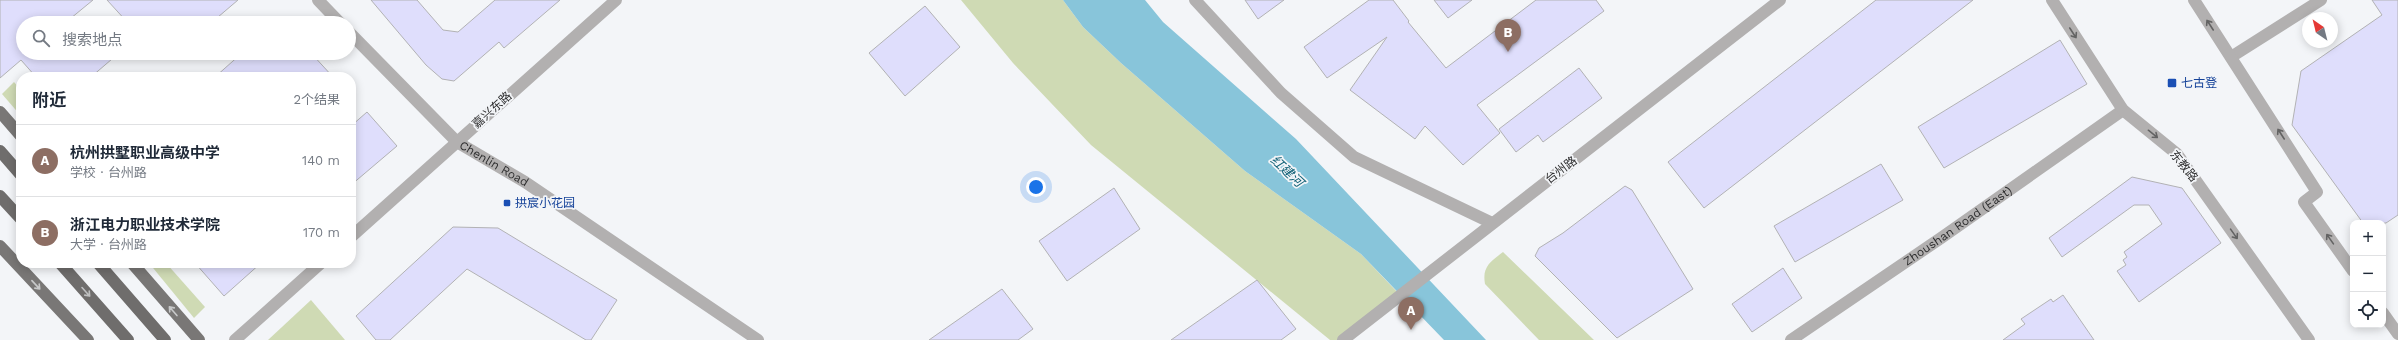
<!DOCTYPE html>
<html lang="zh">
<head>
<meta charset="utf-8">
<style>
  body { margin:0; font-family:"Work Sans","Noto Sans SC",sans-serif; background:#f6f6f7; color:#1f2937 }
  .controls { position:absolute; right:12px; bottom:12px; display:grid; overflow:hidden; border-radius:8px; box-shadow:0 2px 10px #0003 }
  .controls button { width:36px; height:36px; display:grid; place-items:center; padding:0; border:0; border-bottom:1px solid #e0e1e3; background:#fff; color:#1f2937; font:20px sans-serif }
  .compass { position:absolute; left:2302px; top:12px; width:36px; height:36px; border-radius:50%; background:#fff; box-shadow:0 2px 10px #0003; rotate:325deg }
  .you { position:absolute; left:1036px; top:187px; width:14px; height:14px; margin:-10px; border:3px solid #fff; border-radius:50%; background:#1a73e8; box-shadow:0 0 0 6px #1a73e833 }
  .badge { display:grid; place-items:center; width:26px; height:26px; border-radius:50%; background:#d93025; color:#fff; font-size:13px; font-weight:700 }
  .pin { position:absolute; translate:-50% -33px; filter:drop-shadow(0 1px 2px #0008) }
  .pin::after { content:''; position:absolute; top:21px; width:14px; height:12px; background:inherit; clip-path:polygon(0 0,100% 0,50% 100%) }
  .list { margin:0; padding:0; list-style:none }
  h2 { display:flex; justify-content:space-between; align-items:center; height:52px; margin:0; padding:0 16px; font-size:17px }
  h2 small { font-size:13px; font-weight:400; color:#747a83 }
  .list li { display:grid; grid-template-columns:26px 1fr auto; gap:12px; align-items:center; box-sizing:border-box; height:72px; padding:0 16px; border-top:1px solid #e0e1e3 }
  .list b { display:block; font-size:15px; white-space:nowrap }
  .list p { margin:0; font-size:13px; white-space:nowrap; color:#747a83 }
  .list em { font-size:13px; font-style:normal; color:#747a83 }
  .icon { flex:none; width:22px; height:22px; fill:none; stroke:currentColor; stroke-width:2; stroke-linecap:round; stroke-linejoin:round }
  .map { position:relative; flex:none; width:2398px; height:340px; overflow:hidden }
  .search { position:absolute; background:#fff; box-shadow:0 2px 10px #0003; left:16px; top:16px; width:340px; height:44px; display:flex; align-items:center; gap:10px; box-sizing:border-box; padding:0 14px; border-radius:22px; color:#747a83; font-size:15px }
  .panel { position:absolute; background:#fff; box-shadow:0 2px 10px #0003; left:16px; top:72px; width:340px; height:196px; border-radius:16px }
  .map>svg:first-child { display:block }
</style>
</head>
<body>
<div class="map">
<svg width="2398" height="340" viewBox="0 0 2398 340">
  <rect width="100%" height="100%" fill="#f3f5f8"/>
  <g fill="#cfdab4">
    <path d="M961 0H1063L1083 27 1121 63 1245 171 1361 254 1400 295 1343 340H1330L1091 145 1013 63Z"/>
    <path d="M14 82 21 90V116L2 94Z"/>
    <path d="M1503 252 1594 340H1539L1485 284C1482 267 1490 262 1503 252Z"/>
    <path d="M149 263H166L205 307 194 318Z"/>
    <path d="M311 300 345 340H268Z"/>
  </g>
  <path fill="#88c5da" d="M1063 0H1145L1163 22 1296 139 1486 340H1444L1361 254 1245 171 1121 63 1083 27Z"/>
  <g fill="#dfdefc" stroke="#b2b2b4">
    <path d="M0 0H93L65 23H23V53H119L91 77H36L21 60 0 78Z"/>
    <path d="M107 0H238L211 23H128Z"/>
    <path d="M371 0H417L443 30 458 32 495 0H560L504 48 499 42 454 81 442 79 426 65Z"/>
    <path d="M1245 0H1284L1258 19Z"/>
    <path d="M1369 0H1393L1409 21 1408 22 1446 68 1536 0H1596L1604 11 1477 105 1500 133 1463 165 1425 126 1415 139 1350 90 1387 37 1327 78 1304 47Z"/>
    <path d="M1434 0H1472L1448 18Z"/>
    <path d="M1876 0H1973L1704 208 1668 162Z"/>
    <path d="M2372 0H2398V215L2386 223H2363L2292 125 2301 71 2382 15Z"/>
    <path d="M925 6 960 47 905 96 869 53Z"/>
    <path d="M2060 40 2087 84 1944 168 1918 127Z"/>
    <path d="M242 53H311L333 77H215Z"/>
    <path d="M1579 68 1602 98 1543 142 1538 135 1516 152 1499 129Z"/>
    <path d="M367 112 397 146 351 185V126Z"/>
    <path d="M1881 164 1903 200 1795 262 1774 226Z"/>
    <path d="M2132 177 2182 188 2221 243 2139 302 2117 271 2126 265 2123 260 2127 257 2124 252 2162 224 2149 205H2134L2062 257 2049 238Z"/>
    <path d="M1625 186 1632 190 1693 289 1617 338 1535 256 1539 248 1563 233Z"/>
    <path d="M1114 188 1140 229 1067 281 1039 241Z"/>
    <path d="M453 227 498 228 617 300 591 340H586L467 269 390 340H376L356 316Z"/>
    <path d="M195 263H261L224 296Z"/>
    <path d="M1783 268 1802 298 1752 332 1732 304Z"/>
    <path d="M1257 280 1296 329 1281 340H1171Z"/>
    <path d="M1002 289 1033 329 1018 340H929Z"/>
    <path d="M2063 295 2094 340H2003L2025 324 2021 319 2051 299 2053 302Z"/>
  </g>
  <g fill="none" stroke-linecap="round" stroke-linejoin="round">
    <g stroke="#b2b0b0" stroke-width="12">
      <path d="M318 0 340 23"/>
      <path d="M1195 0 1281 93 1354 157 1492 223"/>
      <path id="s1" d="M349 32 457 142 525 182 758 340"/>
      <path d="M2231 57 2321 0"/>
      <path d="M351 237 616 0"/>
      <path d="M235 340 321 263"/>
      <path d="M1343 340 1780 0"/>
      <path id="s2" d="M1791 340 1941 238 2123 110"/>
    </g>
    <g stroke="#b2b0b0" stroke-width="12">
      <path d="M2052 0 2123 110 2177 154 2309 340"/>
      <path d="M2194 0 2317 192 2304 202 2353 271"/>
      <path d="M2383 313 2398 334"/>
    </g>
    <g stroke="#797776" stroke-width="12">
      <path d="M0 112 21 136"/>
      <path d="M0 246 88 340"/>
      <path d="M132 263 199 340"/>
    </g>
    <g stroke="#6f6d6c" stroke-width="12">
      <path d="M0 151 21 175"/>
      <path d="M0 196 21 219"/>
      <path d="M60 263 128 340"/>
      <path d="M98 263 165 340"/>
    </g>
  </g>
  <defs><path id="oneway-shaft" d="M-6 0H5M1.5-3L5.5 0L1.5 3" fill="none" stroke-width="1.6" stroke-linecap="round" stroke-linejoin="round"/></defs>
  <g stroke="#636363">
    <use href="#oneway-shaft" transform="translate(2210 25) rotate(-123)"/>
    <use href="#oneway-shaft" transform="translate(2073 33) rotate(57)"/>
    <use href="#oneway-shaft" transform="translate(2153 134) rotate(39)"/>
    <use href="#oneway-shaft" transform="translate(2281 134) rotate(-123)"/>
    <use href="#oneway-shaft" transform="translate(2234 234) rotate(55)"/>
    <use href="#oneway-shaft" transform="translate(2330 239) rotate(-125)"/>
  </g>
  <g stroke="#c8c9ca">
    <use href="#oneway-shaft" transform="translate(36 285) rotate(47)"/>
    <use href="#oneway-shaft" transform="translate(173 311) rotate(-131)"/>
  </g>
  <use stroke="#bebfc0" href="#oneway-shaft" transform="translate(86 292) rotate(48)"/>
  <g fill="#1a4fb4" stroke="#f3f5f8" stroke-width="1.5">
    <rect x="2167" y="78" width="10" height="10" rx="2"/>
    <rect x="503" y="199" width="8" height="8" rx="2"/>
  </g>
  <g text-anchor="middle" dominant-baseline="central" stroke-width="3.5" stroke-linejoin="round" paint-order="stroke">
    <g font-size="12" fill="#164399" stroke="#f3f5f8" text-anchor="start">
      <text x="2181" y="83">七古登</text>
      <text x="515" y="203">拱宸小花园</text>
    </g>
    <g font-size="12" fill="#2f2f30" stroke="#f3f5f8">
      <text transform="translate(492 110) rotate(-42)">嘉兴东路</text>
      <text stroke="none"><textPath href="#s1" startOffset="197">Chenlin Road</textPath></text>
      <text transform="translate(2184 166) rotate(51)">东教路</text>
      <text transform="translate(1561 170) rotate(-37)">台州路</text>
      <text stroke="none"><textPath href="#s2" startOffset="202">Zhoushan Road (East)</textPath></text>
    </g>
    <g font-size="13" font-style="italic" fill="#0f6076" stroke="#f3f5f8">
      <text transform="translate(1287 171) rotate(43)">红建河</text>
    </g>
  </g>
</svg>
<div class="controls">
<button>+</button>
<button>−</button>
<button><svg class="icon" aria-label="locate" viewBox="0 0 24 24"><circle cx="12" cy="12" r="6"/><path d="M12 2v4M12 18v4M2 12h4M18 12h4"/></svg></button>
</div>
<svg class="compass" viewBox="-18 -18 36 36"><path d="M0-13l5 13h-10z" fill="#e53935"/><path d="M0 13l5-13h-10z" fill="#747a83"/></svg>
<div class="you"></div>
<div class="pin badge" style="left:1411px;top:330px;background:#8d6e63">A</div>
<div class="pin badge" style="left:1508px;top:52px;background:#8d6e63">B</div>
<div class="search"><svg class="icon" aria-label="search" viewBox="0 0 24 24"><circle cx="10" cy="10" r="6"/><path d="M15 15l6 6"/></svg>搜索地点</div>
<section class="panel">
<h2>附近<small>2个结果</small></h2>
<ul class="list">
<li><span class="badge" style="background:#8d6e63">A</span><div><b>杭州拱墅职业高级中学</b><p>学校 · 台州路</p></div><em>140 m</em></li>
<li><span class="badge" style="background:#8d6e63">B</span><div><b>浙江电力职业技术学院</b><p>大学 · 台州路</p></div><em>170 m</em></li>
</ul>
</section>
</div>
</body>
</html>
